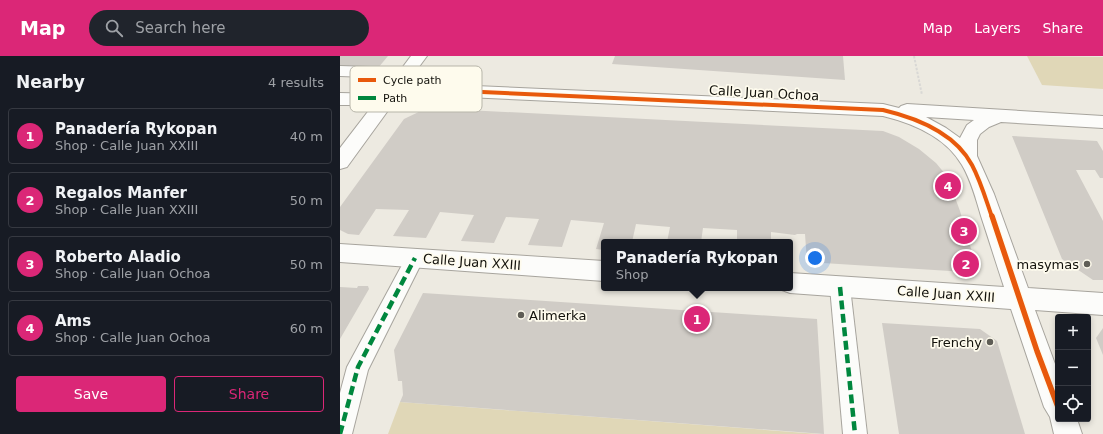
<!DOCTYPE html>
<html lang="en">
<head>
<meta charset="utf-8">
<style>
  body { margin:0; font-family:"DejaVu Sans",sans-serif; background:#20242c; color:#f1f3f6 }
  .controls { position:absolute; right:12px; bottom:12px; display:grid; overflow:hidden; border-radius:4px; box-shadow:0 2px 6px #0003 }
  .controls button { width:36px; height:36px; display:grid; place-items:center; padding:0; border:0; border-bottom:1px solid #363941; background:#171b24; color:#f1f3f6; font:20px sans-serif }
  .you { position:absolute; left:475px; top:202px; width:14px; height:14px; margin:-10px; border:3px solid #fff; border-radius:50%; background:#1a73e8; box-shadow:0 0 0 6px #1a73e833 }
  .badge { display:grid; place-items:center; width:26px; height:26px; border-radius:50%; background:#db2777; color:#fff; font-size:13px; font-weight:700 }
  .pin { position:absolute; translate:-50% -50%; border:2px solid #fff; box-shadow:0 1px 4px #0006 }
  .popup { position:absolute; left:261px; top:183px; width:192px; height:52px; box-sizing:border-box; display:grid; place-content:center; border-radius:4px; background:#171b24; filter:drop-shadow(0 1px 3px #0005); font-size:13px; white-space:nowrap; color:#9ea1a6 }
  .popup b { font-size:15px; color:#f1f3f6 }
  .popup::after { content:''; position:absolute; left:50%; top:100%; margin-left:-8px; border:8px solid transparent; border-top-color:#171b24 }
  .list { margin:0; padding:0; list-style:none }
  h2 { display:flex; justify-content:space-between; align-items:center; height:52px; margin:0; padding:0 16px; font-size:17px }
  h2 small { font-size:13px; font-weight:400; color:#9ea1a6 }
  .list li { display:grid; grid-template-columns:26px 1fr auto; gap:12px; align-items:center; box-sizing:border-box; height:56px; margin:0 8px 8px; padding:0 8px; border:1px solid #363941; border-radius:4px }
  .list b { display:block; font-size:15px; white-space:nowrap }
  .list p { margin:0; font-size:13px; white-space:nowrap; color:#9ea1a6 }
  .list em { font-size:13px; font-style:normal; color:#9ea1a6 }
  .actions { display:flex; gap:8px; padding:12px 16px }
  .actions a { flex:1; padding:9px 0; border:1px solid #db2777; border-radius:4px; text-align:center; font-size:14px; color:#db2777 }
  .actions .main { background:#db2777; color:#fff }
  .icon { flex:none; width:22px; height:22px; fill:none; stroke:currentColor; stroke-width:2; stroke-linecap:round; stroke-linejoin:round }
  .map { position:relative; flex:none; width:763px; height:378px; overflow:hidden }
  header { display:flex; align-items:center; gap:24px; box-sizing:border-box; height:56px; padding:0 20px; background:#db2777; color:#fff }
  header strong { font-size:19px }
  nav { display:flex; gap:22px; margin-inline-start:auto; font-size:14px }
  .search { width:280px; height:36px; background:#20242c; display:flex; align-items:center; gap:10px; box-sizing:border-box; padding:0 14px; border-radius:22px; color:#9ea1a6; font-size:15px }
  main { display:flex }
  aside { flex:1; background:#171b24 }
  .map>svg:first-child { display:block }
</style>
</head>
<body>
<header>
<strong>Map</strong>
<div class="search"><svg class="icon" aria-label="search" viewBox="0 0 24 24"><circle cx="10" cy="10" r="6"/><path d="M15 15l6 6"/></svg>Search here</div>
<nav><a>Map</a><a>Layers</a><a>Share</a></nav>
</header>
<main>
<aside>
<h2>Nearby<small>4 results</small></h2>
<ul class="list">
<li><span class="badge">1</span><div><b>Panadería Rykopan</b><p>Shop · Calle Juan XXIII</p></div><em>40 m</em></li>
<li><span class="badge">2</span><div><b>Regalos Manfer</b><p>Shop · Calle Juan XXIII</p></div><em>50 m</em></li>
<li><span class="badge">3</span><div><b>Roberto Aladio</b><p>Shop · Calle Juan Ochoa</p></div><em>50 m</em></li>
<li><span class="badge">4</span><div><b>Ams</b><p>Shop · Calle Juan Ochoa</p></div><em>60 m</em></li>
</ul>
<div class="actions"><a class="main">Save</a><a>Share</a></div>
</aside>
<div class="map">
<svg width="763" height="378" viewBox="0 0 763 378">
  <rect width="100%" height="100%" fill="#edeae1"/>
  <g fill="#e0d7b7">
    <path d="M687 0 763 1V33L702 29Z"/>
    <path d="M60 346 479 378H48Z"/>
  </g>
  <g fill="#d0ccc6">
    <path d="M0 0H48L38 12 0 10Z"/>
    <path d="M275 0H503L505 24 272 8Z"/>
    <path d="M87 52 543 75 559 81 579 93 596 107 606 119 610 128 620 155 635 206 626 216 467 206 465 178H457L455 179 431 176V186H397V174L363 172 361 186H327L330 171 296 168 292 186H264V194L256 193 264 167 231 164 222 191 188 189 199 163 166 161 154 187 121 185 134 159 100 156 86 182 53 180 69 154 36 153 19 179 8 178 0 174V151L64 63Z"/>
    <path d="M672 80 757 85 763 95V122H760L755 114H736L763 165V224H753L722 203Z"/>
    <path d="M18 230H28L29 233 0 283V231L17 232Z"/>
    <path d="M83 237 477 263 484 378 60 346 63 339 62 325H58L54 294Z"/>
    <path d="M542 267 640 273 657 285 685 378H559Z"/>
    <path d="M763 272V299L756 282Z"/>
  </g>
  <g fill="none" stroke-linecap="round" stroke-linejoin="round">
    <g stroke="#a7a49d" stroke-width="2">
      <g id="pedestrian">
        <path d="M75 194 81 196 84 202 28 314 12 378H0V337L7 311 69 196Z"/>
        <path d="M500 222 507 225 510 231 527 378H503L490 231 493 225Z"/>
      </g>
    </g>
    <g stroke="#a7a49d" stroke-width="2">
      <g id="minor">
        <path d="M71 0H87L67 27 543 48 559 52 561 50 567 48 763 60V72L661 66 649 71 640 78 637 84V100L654 138 688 232 763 237V259L695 254 718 316V363H737L742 378H714L710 361 704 351 671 253 450 237 442 234 441 232H450V217L664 231C656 207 649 184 641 160 636 143 631 124 622 109 606 81 572 67 543 60L60 38 7 111 0 113V92L33 49H0V37L41 38 54 22 0 20V10L62 12ZM586 61 634 64 627 69 620 82 606 72Z"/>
        <path d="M0 188 264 205V225L0 206Z"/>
      </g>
    </g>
    <path stroke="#d9d8d5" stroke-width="2" stroke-dasharray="2.5 1.5" stroke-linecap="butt" d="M574 0 582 39"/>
    <use href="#pedestrian" fill="#fcfcfa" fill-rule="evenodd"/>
    <use href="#minor" fill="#fcfcfa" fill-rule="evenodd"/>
    <g stroke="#00873e" stroke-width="4.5" stroke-dasharray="9 4.5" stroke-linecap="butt">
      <path d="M500 231 515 378"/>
      <path d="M0 378 18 311 75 202"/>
    </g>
    <g stroke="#fefbed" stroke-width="6">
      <path id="cycleway-far1" d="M54 32 543 54C577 62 615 77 632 109 641 126 646 144 652 161"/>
    </g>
    <g stroke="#fefbed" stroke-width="8">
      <path id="cycleway" d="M652 160 697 295 718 351"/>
    </g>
    <use href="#cycleway-far1" stroke="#e8590c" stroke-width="4"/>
    <use href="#cycleway" stroke="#e8590c" stroke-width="5.5"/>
  </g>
  <g fill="#5f5d56" stroke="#fefbed" stroke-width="1.5">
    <circle cx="747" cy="208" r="4"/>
    <circle cx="181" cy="259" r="4"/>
    <circle cx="650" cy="286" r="4"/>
  </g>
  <g text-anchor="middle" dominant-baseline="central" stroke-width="3.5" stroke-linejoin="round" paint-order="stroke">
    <g font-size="13" fill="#12110b" stroke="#fefbed">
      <text transform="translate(424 37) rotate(3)">Calle Juan Ochoa</text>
      <text transform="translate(132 206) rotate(4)">Calle Juan XXIII</text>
      <text transform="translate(606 238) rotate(4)">Calle Juan XXIII</text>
    </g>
    <g font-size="13" fill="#12110b" stroke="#fefbed" text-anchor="end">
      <text x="739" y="208">masymas</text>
      <text x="189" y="259" text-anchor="start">Alimerka</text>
      <text x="642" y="286">Frenchy</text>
    </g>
  </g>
  <rect x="10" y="10" width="132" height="46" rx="6" fill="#fefbed" stroke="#b7b5a9" stroke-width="1"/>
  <rect x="18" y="22" width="18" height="4" fill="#e8590c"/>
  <rect x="18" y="40" width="18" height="4" fill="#00873e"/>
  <g font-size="11" fill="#12110b">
    <text x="43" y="28">Cycle path</text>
    <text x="43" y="46">Path</text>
  </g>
</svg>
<div class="controls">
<button>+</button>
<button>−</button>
<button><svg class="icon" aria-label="locate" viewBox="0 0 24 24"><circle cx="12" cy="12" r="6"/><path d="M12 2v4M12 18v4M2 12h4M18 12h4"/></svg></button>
</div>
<div class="you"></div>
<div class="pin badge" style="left:357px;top:263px">1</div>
<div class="popup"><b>Panadería Rykopan</b>Shop</div>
<div class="pin badge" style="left:626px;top:208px">2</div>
<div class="pin badge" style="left:624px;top:175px">3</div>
<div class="pin badge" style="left:608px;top:130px">4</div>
</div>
</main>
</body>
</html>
